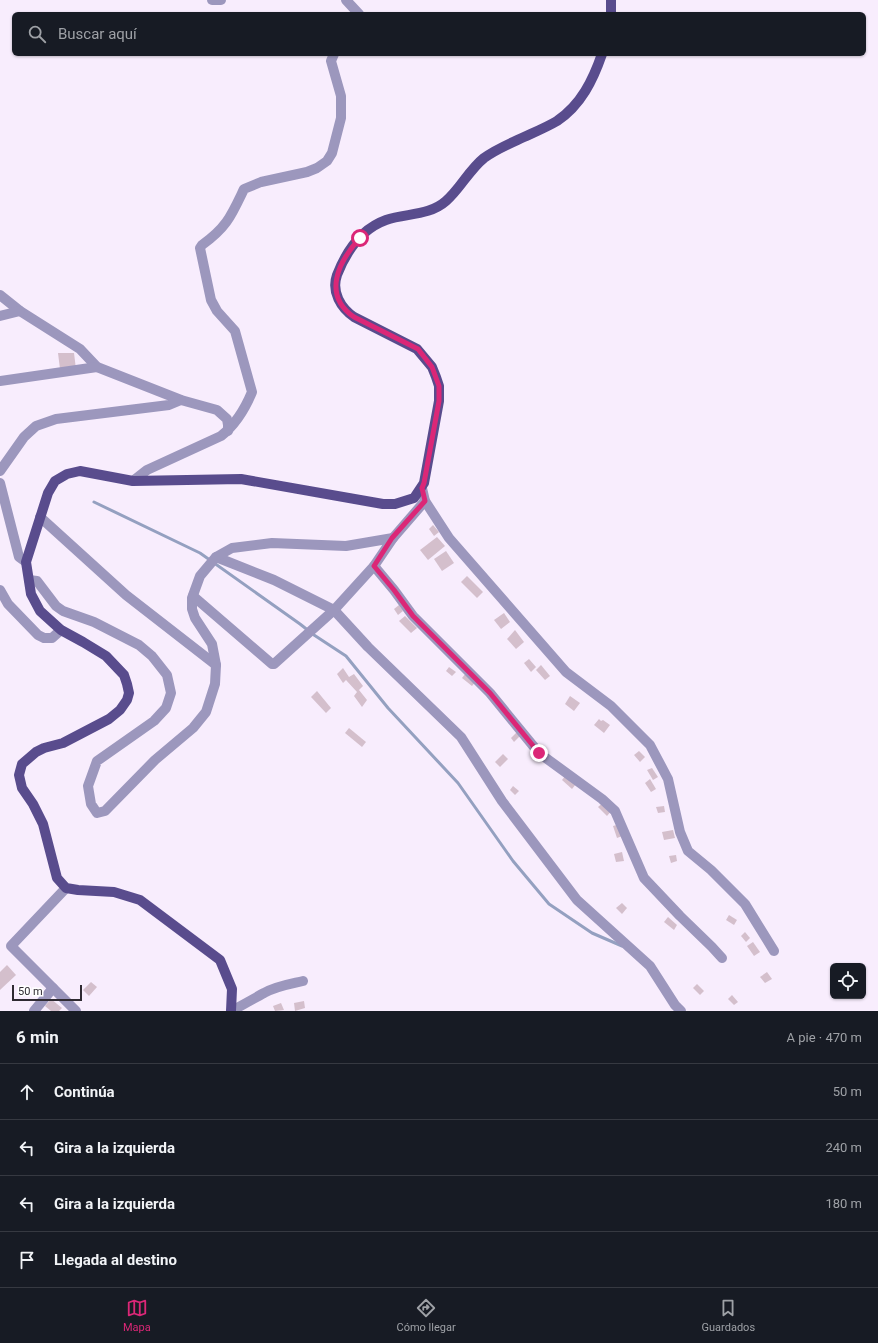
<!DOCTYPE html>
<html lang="es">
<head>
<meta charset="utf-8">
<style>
  body { margin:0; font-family:Roboto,sans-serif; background:#242831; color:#f1f3f6 }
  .controls { position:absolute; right:12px; bottom:12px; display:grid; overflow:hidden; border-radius:6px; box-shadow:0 1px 3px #0004 }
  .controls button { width:36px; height:36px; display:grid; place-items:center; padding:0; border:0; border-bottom:1px solid #363941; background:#171b24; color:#f1f3f6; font:20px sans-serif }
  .scale { position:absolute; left:12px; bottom:10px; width:70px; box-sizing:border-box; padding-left:4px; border:2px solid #2f2a32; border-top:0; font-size:11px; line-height:14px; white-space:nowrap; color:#2f2a32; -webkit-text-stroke:3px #fff; paint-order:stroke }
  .stop { position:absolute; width:12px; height:12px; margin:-9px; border:3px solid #db2777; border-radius:50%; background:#fff }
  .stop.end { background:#db2777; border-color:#fff; box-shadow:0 1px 4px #0008 }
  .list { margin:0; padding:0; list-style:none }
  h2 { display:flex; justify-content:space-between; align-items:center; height:52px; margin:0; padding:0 16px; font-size:17px }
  h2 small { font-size:13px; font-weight:400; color:#9ea1a6 }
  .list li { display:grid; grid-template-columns:26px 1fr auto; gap:12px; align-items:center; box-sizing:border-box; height:56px; padding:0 16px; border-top:1px solid #363941 }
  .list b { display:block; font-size:15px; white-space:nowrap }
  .list em { font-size:13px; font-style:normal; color:#9ea1a6 }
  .icon { flex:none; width:22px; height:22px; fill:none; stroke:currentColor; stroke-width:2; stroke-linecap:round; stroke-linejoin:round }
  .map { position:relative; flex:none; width:878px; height:1011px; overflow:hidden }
  .search { position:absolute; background:#171b24; box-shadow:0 1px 3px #0004; left:12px; right:12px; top:12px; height:44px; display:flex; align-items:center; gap:10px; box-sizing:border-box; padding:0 14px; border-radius:6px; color:#9ea1a6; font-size:15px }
  .sheet { height:276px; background:#171b24 }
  nav { display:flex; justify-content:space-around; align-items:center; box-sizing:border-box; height:56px; border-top:1px solid #363941; background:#171b24; font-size:11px; color:#9ea1a6 }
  nav a { display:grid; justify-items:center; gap:2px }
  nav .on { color:#db2777 }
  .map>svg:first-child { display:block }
</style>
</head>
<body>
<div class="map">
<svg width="878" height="1011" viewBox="0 0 878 1011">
  <rect width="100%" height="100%" fill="#f8edfd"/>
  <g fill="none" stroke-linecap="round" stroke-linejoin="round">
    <path stroke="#94a0c0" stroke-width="3" d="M94 502 200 553 300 624 314 635 346 656 388 708 458 783 513 861 549 904 592 933 622 946"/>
  </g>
  <g fill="#d4bfcc">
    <path d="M58 353H74L76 369H60Z"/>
    <path d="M433 525 439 532 434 536 429 529Z"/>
    <path d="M437 537 445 546 428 560 420 550Z"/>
    <path d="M446 551 454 563 442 571 434 559Z"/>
    <path d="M467 576 483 592 477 598 461 582Z"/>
    <path d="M399 605 403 611 398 615 394 609Z"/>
    <path d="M504 613 510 622 501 629 494 620Z"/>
    <path d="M405 616 417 628 411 633 399 621Z"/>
    <path d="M515 630 524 642 516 649 507 639Z"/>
    <path d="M529 659 536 667 531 672 524 663Z"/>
    <path d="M541 665 550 676 545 680 536 670Z"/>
    <path d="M449 667 456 672 452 676 446 671Z"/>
    <path d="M343 668 349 677 354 674 363 686 359 690 367 700 362 707 354 696 357 692 346 680 343 683 337 674Z"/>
    <path d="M466 673 476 681 472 686 462 678Z"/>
    <path d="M317 691 331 708 326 713 311 697Z"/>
    <path d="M570 696 580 703 574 711 565 704Z"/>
    <path d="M599 719 601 721 603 720 610 725 604 733 594 725Z"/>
    <path d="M349 728 366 742 362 747 345 733Z"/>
    <path d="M517 732 520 736 514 742 511 738Z"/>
    <path d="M639 751 645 757 640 762 634 755Z"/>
    <path d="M503 754 508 759 500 767 495 762Z"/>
    <path d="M652 768 658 777 653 780 647 770Z"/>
    <path d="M566 775 576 784 572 789 562 780Z"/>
    <path d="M650 779 656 789 651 792 645 783Z"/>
    <path d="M513 786 519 791 515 795 510 790Z"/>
    <path d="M604 802 612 810 607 816 598 807Z"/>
    <path d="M664 806 665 812 658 813 656 807Z"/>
    <path d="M620 824 625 835 617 838 613 826Z"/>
    <path d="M673 830 675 838 664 840 662 832Z"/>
    <path d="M622 852 624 861 616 862 614 854Z"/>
    <path d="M676 855 677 861 671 863 669 856Z"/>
    <path d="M622 903 627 908 622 914 616 908Z"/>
    <path d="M729 915 737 920 734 925 726 920Z"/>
    <path d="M668 917 677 925 674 930 664 922Z"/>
    <path d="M745 932 750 938 746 942 741 936Z"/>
    <path d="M753 942 760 952 754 956 747 946Z"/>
    <path d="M7 965 16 975 0 990V972Z"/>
    <path d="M767 972 772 979 765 983 760 977Z"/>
    <path d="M91 982 97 987 89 996 83 990Z"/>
    <path d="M697 984 704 991 700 995 693 988Z"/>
    <path d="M732 995 738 1002 734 1005 728 999Z"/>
    <path d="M51 999 62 1008 59 1011H51L45 1006Z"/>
    <path d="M304 1001 305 1008 295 1011 294 1003Z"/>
    <path d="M281 1003 284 1010 275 1011 273 1006Z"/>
  </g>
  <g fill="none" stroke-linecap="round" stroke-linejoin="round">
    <g stroke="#9c97bd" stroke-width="10">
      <path d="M212 0H221"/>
      <path d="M346 0 359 14"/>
      <path d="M0 295 20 311 80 349 97 367 181 400 217 410 227 419 228 425V431"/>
      <path d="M0 316 20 311"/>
      <path d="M0 381 97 367"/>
      <path d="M0 471 24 437 36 426 56 419 169 405 181 400"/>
      <path d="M133 481 147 470 221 436C235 425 245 409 252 392L235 331 217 311 211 300 200 248 202 245C227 227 231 216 244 189L261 182 307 172 317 168 327 161 332 153 341 118V96L331 61 334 54"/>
      <path d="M0 483 19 557 26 562"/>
      <path d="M422 488 425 501 449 538 566 672 611 706 650 745 668 779 680 832 688 851 711 870 745 904 774 951"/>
      <path d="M40 517 126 595 216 665"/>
      <path d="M216 557 274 580 334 610 368 647 461 737 502 801 577 900 650 966 675 1005 681 1011"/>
      <path d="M374 566 394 590 413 616 490 693 539 753 602 799 615 811 644 878 680 916 712 947 722 958"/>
      <path d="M29 580 37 581 56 606 63 611 94 622 139 645 152 656 167 675 171 693 166 708 154 721 97 761 88 786 91 804 97 813 105 811 155 760 193 728 206 712 215 684 216 665 212 644 195 618 192 609V598L200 576 216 557 232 548 272 543 346 546 393 538"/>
      <path d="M0 590 8 604 38 635 44 638H52L61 630"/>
      <path d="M193 596 272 664H274L334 610 374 566 393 538 425 501"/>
      <path d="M66 888 11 946 76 1011"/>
      <path d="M34 1011 53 988"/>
      <path d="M231 1011C243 1005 253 999 264 993 276 986 290 984 303 981"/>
    </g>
    <g stroke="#594c8d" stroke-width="10">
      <path d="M611 14V0"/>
      <path d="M231 1011 232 989 220 960 140 900 114 892 78 890 66 888 57 878 43 824 33 804 22 788 19 775 22 764 36 752 44 748 63 743 109 719 120 710 127 700 129 693 127 684 124 675 106 656 83 642 61 630 40 611 31 594 26 562 48 493 55 481 67 474 80 471 133 481 241 479 383 504H395L414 498 424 483 439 401V386L436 377 432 367 417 349 354 317C341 308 331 292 337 275 346 252 361 229 386 220 406 213 429 216 446 201 460 189 469 170 484 158 496 149 511 143 524 137 535 132 547 127 557 121 581 105 593 80 602 54"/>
    </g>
  </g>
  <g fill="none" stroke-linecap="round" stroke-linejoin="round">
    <path stroke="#db2777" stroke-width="5" d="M360 238C338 262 322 295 354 317L418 349 432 367 439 386V401L424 483 422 488 425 501 392 538 374 566 394 590 413 616 490 693 539 753"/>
  </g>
</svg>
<div class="controls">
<button><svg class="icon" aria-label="locate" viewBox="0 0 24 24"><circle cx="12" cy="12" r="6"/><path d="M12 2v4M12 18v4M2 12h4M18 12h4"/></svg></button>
</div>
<div class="scale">50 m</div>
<div class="stop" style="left:360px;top:238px"></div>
<div class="stop end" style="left:539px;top:753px"></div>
<div class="search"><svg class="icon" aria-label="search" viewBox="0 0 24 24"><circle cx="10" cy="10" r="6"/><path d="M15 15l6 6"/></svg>Buscar aquí</div>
</div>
<section class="sheet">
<h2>6 min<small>A pie · 470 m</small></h2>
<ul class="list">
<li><svg class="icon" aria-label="ahead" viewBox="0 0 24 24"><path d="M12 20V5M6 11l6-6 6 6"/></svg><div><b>Continúa</b></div><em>50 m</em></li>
<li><svg class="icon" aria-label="left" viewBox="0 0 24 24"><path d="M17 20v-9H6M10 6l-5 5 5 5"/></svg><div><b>Gira a la izquierda</b></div><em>240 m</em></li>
<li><svg class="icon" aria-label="left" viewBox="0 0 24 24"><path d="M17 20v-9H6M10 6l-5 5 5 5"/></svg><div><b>Gira a la izquierda</b></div><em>180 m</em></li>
<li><svg class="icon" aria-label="arrive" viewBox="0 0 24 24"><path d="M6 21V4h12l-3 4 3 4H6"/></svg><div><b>Llegada al destino</b></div></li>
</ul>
</section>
<nav>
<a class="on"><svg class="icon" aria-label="map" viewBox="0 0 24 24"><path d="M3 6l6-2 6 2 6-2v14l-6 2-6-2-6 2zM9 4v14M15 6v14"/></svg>Mapa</a>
<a><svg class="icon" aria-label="directions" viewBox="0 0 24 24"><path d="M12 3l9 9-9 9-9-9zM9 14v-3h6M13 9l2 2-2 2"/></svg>Cómo llegar</a>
<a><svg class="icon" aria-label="saved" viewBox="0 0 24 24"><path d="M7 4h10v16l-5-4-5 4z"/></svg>Guardados</a>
</nav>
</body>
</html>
